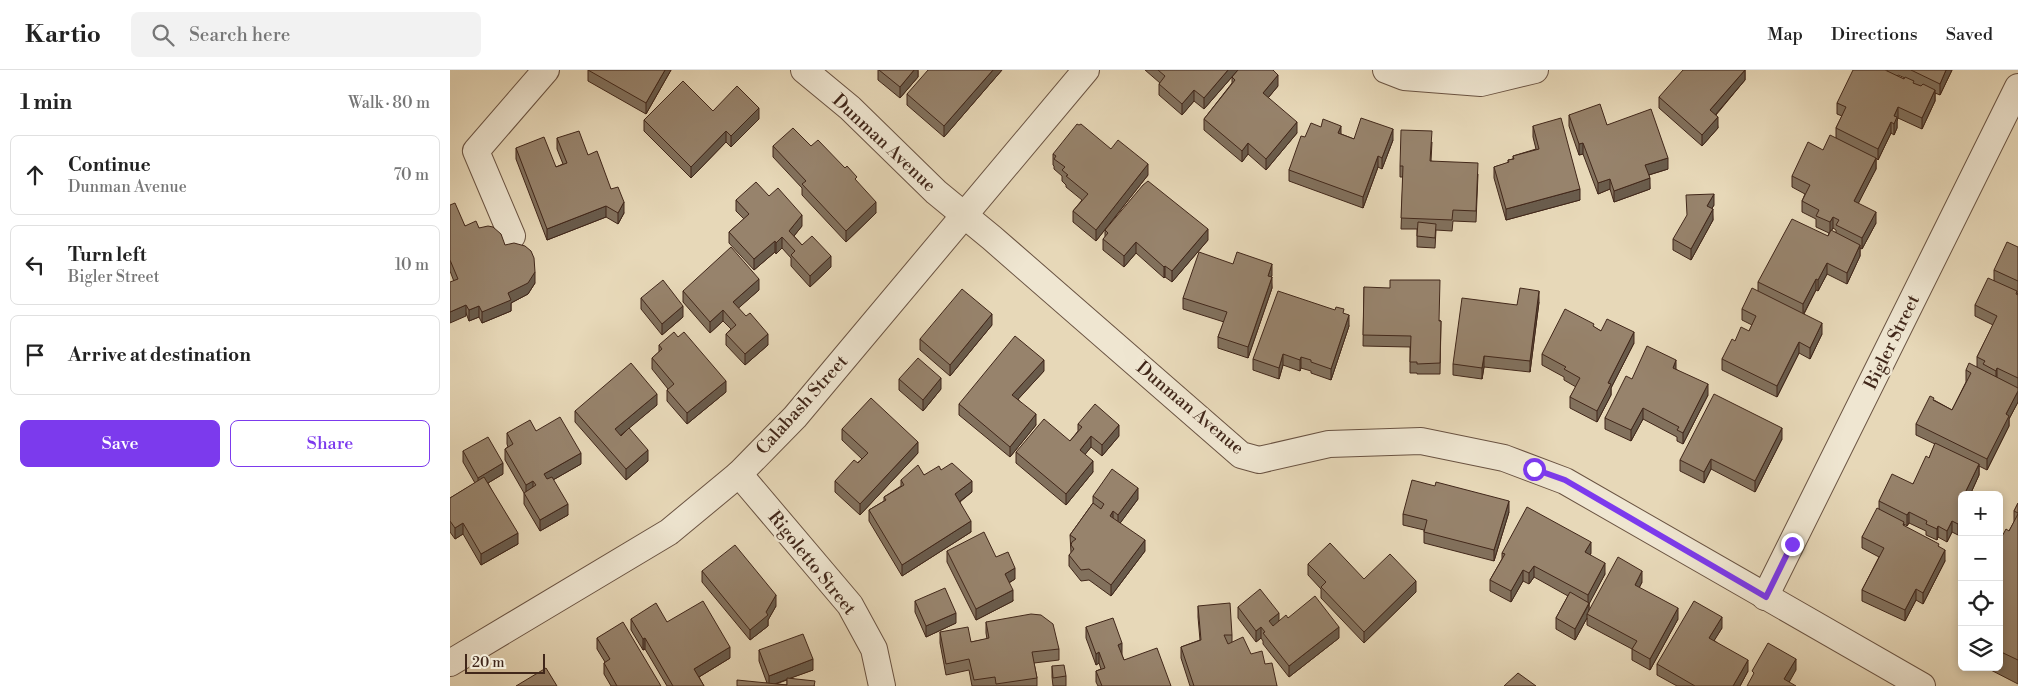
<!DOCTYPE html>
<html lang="en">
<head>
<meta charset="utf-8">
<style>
  body { margin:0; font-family:"Libre Bodoni",serif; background:#f2f2f2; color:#222 }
  .controls { position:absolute; right:15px; bottom:15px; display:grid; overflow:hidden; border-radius:8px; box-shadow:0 2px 8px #0003 }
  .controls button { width:45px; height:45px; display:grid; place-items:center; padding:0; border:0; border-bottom:1px solid #e0e0e0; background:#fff; color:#222; font:25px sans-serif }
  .scale { position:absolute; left:15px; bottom:12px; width:80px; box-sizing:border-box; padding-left:5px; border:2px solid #41271a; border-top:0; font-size:14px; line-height:18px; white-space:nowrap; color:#41271a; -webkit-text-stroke:4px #efe6d1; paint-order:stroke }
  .stop { position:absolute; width:15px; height:15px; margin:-11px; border:4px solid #7c3aed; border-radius:50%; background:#fff }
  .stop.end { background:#7c3aed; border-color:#fff; box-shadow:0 1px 5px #0008 }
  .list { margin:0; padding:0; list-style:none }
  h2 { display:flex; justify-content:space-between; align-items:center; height:65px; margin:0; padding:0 20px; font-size:21px }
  h2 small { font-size:16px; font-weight:400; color:#767676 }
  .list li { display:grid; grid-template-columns:32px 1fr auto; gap:15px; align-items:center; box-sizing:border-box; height:80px; margin:0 10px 10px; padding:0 10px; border:1px solid #e0e0e0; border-radius:8px }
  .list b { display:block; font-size:19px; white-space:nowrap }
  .list p { margin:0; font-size:16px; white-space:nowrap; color:#767676 }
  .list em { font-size:16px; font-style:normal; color:#767676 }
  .actions { display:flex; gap:10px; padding:15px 20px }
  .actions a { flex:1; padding:11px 0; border:1px solid #7c3aed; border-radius:8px; text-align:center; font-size:18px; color:#7c3aed }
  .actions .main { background:#7c3aed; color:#fff }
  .icon { flex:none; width:28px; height:28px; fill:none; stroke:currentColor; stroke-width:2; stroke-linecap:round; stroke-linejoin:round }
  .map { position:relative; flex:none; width:1568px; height:616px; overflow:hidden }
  header { display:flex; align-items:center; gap:30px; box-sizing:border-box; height:70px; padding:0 25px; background:#fff; border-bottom:1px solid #e0e0e0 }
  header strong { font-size:24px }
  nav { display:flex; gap:28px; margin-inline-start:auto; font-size:18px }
  .search { width:350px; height:45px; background:#f2f2f2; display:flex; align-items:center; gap:12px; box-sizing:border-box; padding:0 18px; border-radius:8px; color:#767676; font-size:19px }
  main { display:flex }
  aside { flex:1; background:#fff }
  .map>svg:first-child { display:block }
</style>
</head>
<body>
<header>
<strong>Kartio</strong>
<div class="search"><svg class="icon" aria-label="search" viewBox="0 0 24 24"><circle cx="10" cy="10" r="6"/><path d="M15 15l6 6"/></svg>Search here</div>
<nav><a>Map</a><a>Directions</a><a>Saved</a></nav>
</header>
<main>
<aside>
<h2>1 min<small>Walk · 80 m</small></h2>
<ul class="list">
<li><svg class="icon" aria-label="ahead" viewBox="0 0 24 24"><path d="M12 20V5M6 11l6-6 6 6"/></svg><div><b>Continue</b><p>Dunman Avenue</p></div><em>70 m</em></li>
<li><svg class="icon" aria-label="left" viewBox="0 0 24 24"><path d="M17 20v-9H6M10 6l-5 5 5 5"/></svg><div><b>Turn left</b><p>Bigler Street</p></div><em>10 m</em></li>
<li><svg class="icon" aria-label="arrive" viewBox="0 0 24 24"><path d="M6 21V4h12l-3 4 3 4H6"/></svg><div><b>Arrive at destination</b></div></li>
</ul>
<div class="actions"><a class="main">Save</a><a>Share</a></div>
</aside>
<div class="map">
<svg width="1568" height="616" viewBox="0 0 1568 616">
  <rect width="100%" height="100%" fill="#e7d8b8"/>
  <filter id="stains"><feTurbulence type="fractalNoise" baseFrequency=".004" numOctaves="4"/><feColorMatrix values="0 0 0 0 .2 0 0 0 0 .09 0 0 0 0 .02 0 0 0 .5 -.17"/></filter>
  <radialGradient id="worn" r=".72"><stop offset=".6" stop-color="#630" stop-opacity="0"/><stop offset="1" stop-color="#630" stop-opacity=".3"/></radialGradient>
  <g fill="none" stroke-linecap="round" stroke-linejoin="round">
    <g stroke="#6a5342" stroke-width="28">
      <g id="minor">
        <path d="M354 0 400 38 486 122 542 168 791 385 809 390 879 374 971 371 1054 388 1115 411 1472 616"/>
        <path d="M936 0 954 7 1031 13 1085 0"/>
        <path d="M62 166 26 81 96 0"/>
        <path d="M289 404 400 535 424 579 432 616"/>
        <path d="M1315 527 1568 17"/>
        <path d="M0 593 219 462 289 404 345 347 636 0"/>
      </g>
    </g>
    <use href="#minor" stroke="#efe6d1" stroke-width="26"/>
  </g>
  <g fill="#82715d" stroke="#41271a" fill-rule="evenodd">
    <path d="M138 0H221L196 44 138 11Z"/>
    <path d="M428 0H468V7L450 28 428 10Z"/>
    <path d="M552 0 494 67 457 35V24Z"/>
    <path d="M695 0H788L754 39 744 31 732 45 709 25V14L710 13Z"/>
    <path d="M1295 0V10L1266 45 1268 58 1252 76 1209 38V27Z"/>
    <path d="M1437 0H1502L1490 25 1485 23V31L1472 59 1448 48 1447 51V58L1444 65 1441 63 1428 90 1426 88V99L1408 133 1426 153 1412 179 1410 178V186L1397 214 1377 204 1368 221 1366 220 1354 244 1372 264 1360 289 1349 283 1327 327 1272 300V289L1285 271 1299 261 1302 255 1292 250V239L1308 221V212L1378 166 1379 163 1366 157V149L1352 142V131L1355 124 1342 117V106L1373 80 1386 68V58L1392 46 1387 44V33L1437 1ZM1448 5 1455 8 1454 9 1447 6ZM1383 158 1386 160V163L1381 161Z"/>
    <path d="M782 7 828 16 818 28 847 63 816 100 798 84 792 92 754 60V49L782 13Z"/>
    <path d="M263 41 309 49 281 77 276 72 241 108 194 61V50Z"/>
    <path d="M1119 45 1157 55 1218 99 1199 105 1200 119 1164 132 1160 119 1148 124 1133 84 1129 85 1119 56Z"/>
    <path d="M1083 56 1130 130 1056 150 1044 108V97L1058 93V90L1063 89V86L1086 79 1083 67Z"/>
    <path d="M891 64 904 69 943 70 932 99 928 97 913 138 839 111V100L855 67Z"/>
    <path d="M107 68 138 85 161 119 174 143 168 154 156 147 97 170 66 89V78L106 97 113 94 107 79Z"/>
    <path d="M982 72 981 91 1028 104 1026 152 1003 151 1002 161 986 160 985 178 967 177V159H951L953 107H950V96Z"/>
    <path d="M323 76H361L407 112 426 143 396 172 352 125V118L323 87Z"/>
    <path d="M661 79 698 105 646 171 623 152V141L632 130 616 117V115L612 111V106L604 99V96L603 95V84Z"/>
    <path d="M319 126 352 156 344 166 352 175 381 197 360 217 341 196V188L332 178 326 184 325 182 304 200 279 173V162L294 149 286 141V130Z"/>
    <path d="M0 135 15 156 29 158 55 175 85 213 78 224 61 233V241L32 253 29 247 19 251 0 201Z"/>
    <path d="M1264 135 1262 138 1263 150 1241 190 1223 180V169Z"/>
    <path d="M655 160 758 170 722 212 715 207 714 208 686 183 674 197 653 180V169L655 167Z"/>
    <path d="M1568 177V222H1567L1568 225V332L1559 349V356L1537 400 1529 396V405L1520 425H1512V457L1508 465 1502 462 1497 472 1488 467 1487 470 1476 465V461L1459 453 1457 456 1454 454V456L1489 477 1495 491 1473 534 1466 530 1455 551 1412 531V520L1429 487 1412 478V467L1429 440V431L1463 414 1479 388 1485 374 1466 365V354L1484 330 1502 340 1516 312V300L1527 297V287L1543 255 1525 246V235L1544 211V200Z"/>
    <path d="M783 194 822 205 821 207 822 218 798 288 768 278V267L774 252 733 239V228Z"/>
    <path d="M914 217 991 251 990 304H967V303H960V277L913 276Z"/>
    <path d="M309 220 288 238 318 275 295 295 276 275V264L281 259 273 251 260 263 233 232V221Z"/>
    <path d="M191 228 233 247 212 265 191 239Z"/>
    <path d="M1089 232 1080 302 1034 297 1032 309 1003 305V294L1067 235Z"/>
    <path d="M894 244 899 256 881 310 861 303V301L851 298 850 301 833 295 829 309 803 300V289Z"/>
    <path d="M542 255 500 306 470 280V269Z"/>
    <path d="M1144 257 1151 261 1184 273 1161 318V325L1147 352 1120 338V327L1126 317 1114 310V307L1092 295V284Z"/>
    <path d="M209 275 276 322 237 354 217 331V320L218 319 202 299V288L209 282Z"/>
    <path d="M1226 299 1258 325 1233 374 1227 371V367L1193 349 1181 371 1155 359V348L1182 309Z"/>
    <path d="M594 301 568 329 586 355 560 387 509 345V334Z"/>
    <path d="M449 309 491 319 473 341 449 320Z"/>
    <path d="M207 335 170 365 198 391 176 410 125 352V341Z"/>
    <path d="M628 354 669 366 652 386 641 377 635 384 643 402 616 435 566 393V382L620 371 628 361Z"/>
    <path d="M392 359 468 383 410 445 385 422V411L412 389 392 370Z"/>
    <path d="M86 361 131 394 103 410 118 445 90 461 74 434V423L55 390V379L58 377 57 374V363Z"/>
    <path d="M1332 369 1305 422 1261 399 1254 413 1230 401V390Z"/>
    <path d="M13 381 53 404 38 413 68 474 31 495 13 464 5 469 0 462V428L25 413 13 392Z"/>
    <path d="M491 400 522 422 510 432 521 462 452 506 419 451V440L434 431V427L451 416V410L474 405Z"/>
    <path d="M643 426 688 429 670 453 695 481 661 526 639 510 631 511 619 496V485L621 483 620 465 643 433Z"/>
    <path d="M1568 433V614L1535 597H1549V472L1559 461 1564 452V441Z"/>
    <path d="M1059 442 1044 491 974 473V460L953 455V444Z"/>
    <path d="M497 481 546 487 565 509 559 513 563 531 526 550 497 492Z"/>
    <path d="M1052 483H1141L1140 485 1155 504 1139 533V540L1192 512 1189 518 1228 549 1200 600 1182 590V579L1137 555V548L1125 570 1106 559V548L1118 526 1084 507 1079 514 1073 511 1061 532 1040 521V510L1052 489Z"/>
    <path d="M858 494 914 509 966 522 914 573 871 528V519L858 505Z"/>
    <path d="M252 501 326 536 318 550V556L300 570 252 512Z"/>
    <path d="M465 531 506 553 476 567 465 542Z"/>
    <path d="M748 536 782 565V572L815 594 827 616H740L731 588V577L750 570 748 547Z"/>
    <path d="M788 537 829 552 838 548 889 568 839 607 813 574V571L811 568 806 572 788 548Z"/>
    <path d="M181 549 217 552 280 588 249 607 254 616H217L195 579 193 580 181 560Z"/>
    <path d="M536 552 609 579V590L584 593 587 608V616H522L519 600 496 605 490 573V562L521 572 537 569 536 563Z"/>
    <path d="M1512 556V586L1510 584V561Z"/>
    <path d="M636 557 672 584V585L674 590 721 616H648L646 612V601L651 599 649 593 646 595 636 568Z"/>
    <path d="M1272 558 1264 570 1298 601 1290 616H1227L1207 605V594Z"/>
    <path d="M147 568 211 616H161L154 604V593L155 592 147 579Z"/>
    <path d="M309 580 363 600 340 608 365 616H287L317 613 309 591ZM337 610V615L326 614Z"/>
    <path d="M602 596 616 606V616H603L602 607Z"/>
  </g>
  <g fill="#6a5c4c" stroke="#41271a">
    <path d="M215 0H221L196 44V33Z"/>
    <path d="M464 0H468V7L450 28V17Z"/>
    <path d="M543 0H552L494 67V56Z"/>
    <path d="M778 0H788L754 39V28Z"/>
    <path d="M1295 0V10L1260 51V40Z"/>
    <path d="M1496 0H1502L1490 25V14Z"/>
    <path d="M828 5V16L813 34V23Z"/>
    <path d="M744 20V31L732 45V34Z"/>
    <path d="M1485 20V31L1472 59V48Z"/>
    <path d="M1448 37V48L1447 51V58L1444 65V46Z"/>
    <path d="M309 38V49L281 77V66Z"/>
    <path d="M1268 47V58L1252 76V65Z"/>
    <path d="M847 52V63L816 100V89Z"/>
    <path d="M1441 52V63L1428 90V79Z"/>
    <path d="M891 56V66L888 63Z"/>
    <path d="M943 59V70L932 99V88Z"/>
    <path d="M276 61V72L241 108V97Z"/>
    <path d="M798 73V84L792 92V81Z"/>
    <path d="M1133 73V84L1129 85V74Z"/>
    <path d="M928 86V97L913 138V127Z"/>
    <path d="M1218 88V99L1195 106V95Z"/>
    <path d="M1426 88V99L1404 142V131Z"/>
    <path d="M698 94V105L646 171V160Z"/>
    <path d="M1200 108V119L1164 132V121Z"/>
    <path d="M1160 109V119L1148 124V113Z"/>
    <path d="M1130 119V130L1056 150V139Z"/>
    <path d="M1264 124V135L1257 147V136Z"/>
    <path d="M174 132V143L168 154V143Z"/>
    <path d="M426 132V143L396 172V161Z"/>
    <path d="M156 136V147L97 170V159Z"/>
    <path d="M1263 139V150L1241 190V179Z"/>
    <path d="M1426 142V153L1412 179V168Z"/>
    <path d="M352 145V156L339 172V161Z"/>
    <path d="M1383 147V158L1380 163V152Z"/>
    <path d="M758 159V170L722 212V201Z"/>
    <path d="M332 167V178L326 184V173Z"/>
    <path d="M325 171V182L304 200V189Z"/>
    <path d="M686 172V183L674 197V186Z"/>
    <path d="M1410 175V186L1397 214V203Z"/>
    <path d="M381 186V197L360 217V206Z"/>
    <path d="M1377 193V204L1368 221V210Z"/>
    <path d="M822 194V205L818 217V206Z"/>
    <path d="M715 196V207L714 208V197Z"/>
    <path d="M85 202V213L78 224 61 233V241L32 253V242L58 223Z"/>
    <path d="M822 207V218L798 288V277Z"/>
    <path d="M309 209V220L283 243V232Z"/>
    <path d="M1366 209V220L1353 245V234Z"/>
    <path d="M1089 221V232L1080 302V291Z"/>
    <path d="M16 235V246L0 253V242Z"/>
    <path d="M29 236V247L19 251V240Z"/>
    <path d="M233 236V247L212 265V254Z"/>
    <path d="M273 240V251L260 263V252Z"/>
    <path d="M542 244V255L500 306V295Z"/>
    <path d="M899 245V256L881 310V299Z"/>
    <path d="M1372 253V264L1360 289V278Z"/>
    <path d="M1184 262V273L1161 318V325L1147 352V341L1158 313Z"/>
    <path d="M318 264V275L295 295V284Z"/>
    <path d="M1349 272V283L1327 327V316Z"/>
    <path d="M833 284V295L829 309V298Z"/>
    <path d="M1034 286V297L1032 309V298Z"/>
    <path d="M851 287V298L850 301V290Z"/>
    <path d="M594 290V301L562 336V325Z"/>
    <path d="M1226 290V301L1223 298Z"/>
    <path d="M1547 298V309L1546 312V301Z"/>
    <path d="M491 308V319L473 341V330Z"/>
    <path d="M276 311V322L237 354V343Z"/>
    <path d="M1258 314V325L1233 374V363Z"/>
    <path d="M1568 321V332L1559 349V356L1537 400V389L1556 344Z"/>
    <path d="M207 324V335L165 370V359Z"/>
    <path d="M1193 338V349L1181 371V360Z"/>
    <path d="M586 344V355L560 387V377Z"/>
    <path d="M669 355V366L652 386V375Z"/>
    <path d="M1332 358V369L1305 422V411Z"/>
    <path d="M641 366V377L630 391V380Z"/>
    <path d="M468 372V383L410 445V434Z"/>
    <path d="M198 380V391L176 410V399Z"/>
    <path d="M131 383V394L94 415V404Z"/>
    <path d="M1261 389V399L1254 413V402Z"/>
    <path d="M643 391V402L616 435V424Z"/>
    <path d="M53 393V404L28 419V408Z"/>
    <path d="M1529 394V405L1520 425H1514Z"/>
    <path d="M83 411V422L76 426V415Z"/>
    <path d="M522 411V422L505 435V424Z"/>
    <path d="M688 418V429L668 456V445Z"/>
    <path d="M1059 431V442L1044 491V480Z"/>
    <path d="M118 434V445L90 461V450Z"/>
    <path d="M663 441V452L660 446Z"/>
    <path d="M1459 442V453L1457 456V445Z"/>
    <path d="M1512 446V457L1508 465V454Z"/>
    <path d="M521 451V462L452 506V495Z"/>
    <path d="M1502 451V462L1497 472V461Z"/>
    <path d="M13 453V464L5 469V458Z"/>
    <path d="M1488 456V467L1487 470V459Z"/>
    <path d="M68 463V474L31 495V484Z"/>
    <path d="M695 470V481L661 526V515Z"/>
    <path d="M1141 472V483L1135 493V482Z"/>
    <path d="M1495 480V491L1473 534V523Z"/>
    <path d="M1155 493V504L1138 536 1139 533V544H1137V548L1125 570V559L1138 536V525Z"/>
    <path d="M1084 496V507L1079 514V503Z"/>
    <path d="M565 498V509L555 515V504Z"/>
    <path d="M1073 500V511L1061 532V521Z"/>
    <path d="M1192 501V512L1185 526V515Z"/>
    <path d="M966 511V522L914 573V562Z"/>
    <path d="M1466 519V530L1455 551V540Z"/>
    <path d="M563 520V531L526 550V539Z"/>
    <path d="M326 525V536L318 550V556L300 570V560L316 542Z"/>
    <path d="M1228 538V549L1200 600V589Z"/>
    <path d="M506 543V553L476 567V556Z"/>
    <path d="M829 543V554L819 562V551Z"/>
    <path d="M1272 547V558L1259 579V568Z"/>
    <path d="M811 557V568L806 572V561Z"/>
    <path d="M889 557V568L839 607V596Z"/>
    <path d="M195 568V579L193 580V569Z"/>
    <path d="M672 573V584L668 586V575Z"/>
    <path d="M280 577V588L244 610V599Z"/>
    <path d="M649 582V593L646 595V584Z"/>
    <path d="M363 589V600L319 616V606Z"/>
    <path d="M1346 589V600L1337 616 1334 609Z"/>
    <path d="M1298 590V601L1290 616H1283Z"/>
  </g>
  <g fill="#97836c" stroke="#41271a">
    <path d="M138 0H215L196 33Z"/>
    <path d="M429 0H464L450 17Z"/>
    <path d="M478 0H543L494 56 457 24Z"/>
    <path d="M708 0H778L754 28 744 20 732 34 709 14 715 6Z"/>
    <path d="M788 0H823L828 5 813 23 847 52 816 89 798 73 792 81 754 49 785 10 782 7Z"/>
    <path d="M1233 0H1295L1260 40 1268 47 1252 65 1209 27Z"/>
    <path d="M1403 0H1435L1454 9 1455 7 1464 11 1463 13 1471 16 1473 14 1485 20 1472 48 1448 37 1444 46 1447 47 1444 54 1441 52 1428 79 1386 58 1396 37 1387 33Z"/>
    <path d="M1461 0H1496L1490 14Z"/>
    <path d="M233 11 263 41 287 16 309 38 281 66 276 61 241 97 194 50Z"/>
    <path d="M1150 34 1157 55 1201 39 1218 88 1195 95 1200 108 1164 121 1160 109 1148 113 1133 73 1129 74 1119 45Z"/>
    <path d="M911 48 943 59 932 88 928 86 913 127 839 100 851 66 855 67 861 53 871 57 873 49 891 56 888 63 904 69Z"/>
    <path d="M1111 48 1130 119 1056 139 1044 97 1059 92 1058 90 1064 89 1063 86 1089 79 1083 56Z"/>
    <path d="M627 54 629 55 631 54 661 79 668 70 698 94 646 160 623 141 638 124 616 106 618 105 612 100 615 97 604 89 606 86 603 84Z"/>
    <path d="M343 58 361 76 368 70 395 98 397 96 407 107 405 109 426 132 396 161 352 114 356 111 323 76Z"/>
    <path d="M951 60 982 61 980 91 1028 93 1026 141 1003 140 1002 150 951 148 953 96H950Z"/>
    <path d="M129 61 138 85 147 81 161 119 168 117 174 132 168 143 156 136 97 159 66 78 94 67 106 97 117 93 107 68Z"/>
    <path d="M1380 65 1426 88 1404 131 1426 142 1412 168 1386 155 1389 150 1383 147 1380 152 1366 146 1369 140 1352 131 1360 115 1342 106 1358 72 1373 80Z"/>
    <path d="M698 111 758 159 722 201 715 196 714 197 686 172 674 186 653 169 658 163 655 160 693 115Z"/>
    <path d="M306 112 319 126 328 118 352 145 339 161 352 175 362 166 381 186 360 206 341 185 345 181 332 167 326 173 325 171 304 189 279 162 299 144 286 130Z"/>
    <path d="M1264 124 1257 136 1263 139 1241 179 1223 169 1237 145 1236 125Z"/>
    <path d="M5 133 15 156 26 151 29 158 38 156 43 157 51 164 55 175 64 173 75 176 81 181 84 188 85 202 78 213 58 223 61 230 32 242 29 236 19 240 16 235 0 242V212L8 209 0 190V135Z"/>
    <path d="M1342 149 1378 166 1381 160 1410 175 1397 203 1377 193 1368 210 1366 209 1353 234 1308 212Z"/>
    <path d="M968 152 986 154 985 168 967 166Z"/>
    <path d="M1557 172 1568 177V211L1544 200Z"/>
    <path d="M281 177 309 209 283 232 296 246 300 243 318 264 295 284 276 264 286 255 273 240 260 252 233 221Z"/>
    <path d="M749 182 783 194 787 182 822 194 818 206 822 207 798 277 768 267 777 242 733 228Z"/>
    <path d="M1538 208 1567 221 1566 224 1568 225V308L1547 298 1546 301 1533 294 1535 291 1527 287 1547 246 1525 235Z"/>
    <path d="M213 210 233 236 212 254 191 228Z"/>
    <path d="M940 210H990L989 251H991L990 293 967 294V292H960L961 266 913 265 914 217 940 218Z"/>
    <path d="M1070 218 1089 221 1080 291 1034 286 1032 298 1003 294 1012 228 1067 235Z"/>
    <path d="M1302 218 1372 253 1360 278 1349 272 1327 316 1272 289 1282 269 1285 271 1291 257 1299 261 1306 246 1292 239Z"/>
    <path d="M512 219 542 244 500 295 470 269Z"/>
    <path d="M828 221 885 240 886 237 894 239 893 243 899 245 881 299 861 292V290L851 287 850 290 833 284 829 298 803 289Z"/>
    <path d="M1115 239 1144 254 1143 256 1151 261 1157 249 1184 262 1158 313 1161 314 1147 341 1120 327 1130 308 1114 299 1116 297 1092 284Z"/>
    <path d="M224 262 228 267 234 262 276 311 237 343 217 320 224 314 202 288 212 279 209 275Z"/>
    <path d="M565 266 594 290 562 325 586 344 560 377 509 334Z"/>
    <path d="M1197 276 1226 290 1223 298 1258 314 1233 363 1227 360 1229 357 1193 338 1181 360 1155 348 1176 306 1182 309Z"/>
    <path d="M468 288 491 308 473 330 449 309Z"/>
    <path d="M181 293 207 324 165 359 171 366 179 358 198 380 176 399 125 341Z"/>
    <path d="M1519 293 1568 318V321L1556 344 1559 346 1537 389 1466 354 1480 326 1484 328 1483 330 1502 340 1521 303 1516 300Z"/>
    <path d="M1264 324 1332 358 1305 411 1261 389 1254 402 1230 390Z"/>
    <path d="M421 328 468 372 410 434 385 411 404 390 408 393 418 383 392 359Z"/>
    <path d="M645 334 669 355 652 375 641 366 630 380 643 391 616 424 566 382 594 349 620 371 632 357 628 354Z"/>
    <path d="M110 347 131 383 94 404 97 409 102 407 118 434 90 450 74 423 86 415 83 411 76 415 55 379 63 374 57 363 80 350 86 361Z"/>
    <path d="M38 367 53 393 28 408 13 381Z"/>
    <path d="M1485 373 1529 394 1514 425H1512V446L1508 454 1502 451 1497 461 1488 456 1487 459 1476 454 1477 451 1459 442 1457 445 1429 431 1442 404 1463 414 1476 386 1479 388Z"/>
    <path d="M502 393 522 411 505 424 521 451 452 495 419 440 436 430 434 427 454 415 451 410 468 395 474 405 489 396 491 400Z"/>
    <path d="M662 399 688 418 668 445 663 441 660 446 695 470 661 515 639 499 631 500 619 485 624 479 621 475 622 472 626 469 620 465 643 433 651 439 654 434 643 426Z"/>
    <path d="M34 407 68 463 31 484 13 453 5 458 0 451V428Z"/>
    <path d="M962 410 985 416 986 412 1059 431 1044 480 974 462 977 450 953 444Z"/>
    <path d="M1568 433V443L1564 441Z"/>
    <path d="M1077 437 1141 472 1135 482 1155 493 1138 525 1084 496 1079 503 1073 500 1061 521 1040 510 1055 484 1052 483Z"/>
    <path d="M1427 438 1454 452 1453 455 1489 474 1488 476 1495 480 1473 523 1466 519 1455 540 1412 520 1434 478 1412 467Z"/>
    <path d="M1568 444V590L1549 581V482L1552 476 1549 475V472L1556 459 1559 461Z"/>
    <path d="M534 462 546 487 558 482 565 498 555 504 563 520 526 539 497 481Z"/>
    <path d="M880 473 914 509 940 484 966 511 914 562 871 517 876 512 858 494Z"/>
    <path d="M285 475 326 525 316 542 318 545 300 560 252 501Z"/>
    <path d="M1168 487 1192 501 1185 515 1228 538 1200 589 1182 579 1187 571 1137 544Z"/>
    <path d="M495 518 506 543 476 556 465 531Z"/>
    <path d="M810 519 829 543 819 551 823 556 836 545 838 548 865 526 889 557 839 596 813 563 815 562 811 557 806 561 788 537Z"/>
    <path d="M1120 522 1139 533 1125 559 1106 548Z"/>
    <path d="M253 531 280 577 244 599 254 616H223L195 568 193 569 181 549 206 533 217 552Z"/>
    <path d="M1244 531 1272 547 1259 568 1298 590 1283 616H1245L1207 594Z"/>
    <path d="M780 533 782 565H774L778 574 793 567 801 584 812 581 815 594 822 593 827 616H744L731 577 751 570 748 536Z"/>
    <path d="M581 544 591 545 603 554 609 579 582 582 587 608 546 614 545 607 524 610 519 589 496 594 490 562 518 557 521 572 539 568 536 552Z"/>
    <path d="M663 548 672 573 668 575 674 590 707 578 721 616H652L646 601 655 598 649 582 646 584 636 557Z"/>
    <path d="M173 552 211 616H167L154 593 160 589 147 568Z"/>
    <path d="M353 564 363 589 319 606 309 580Z"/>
    <path d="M1318 573 1346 589 1334 609 1346 616H1297L1304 603 1302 601Z"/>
    <path d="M614 595 616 606 603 608 602 596Z"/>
    <path d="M96 598 107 616H66Z"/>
    <path d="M1068 603 1086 616H1054Z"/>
    <path d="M337 608 365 611 364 616H287V610L337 615Z"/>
  </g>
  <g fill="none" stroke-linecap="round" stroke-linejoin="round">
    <path stroke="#7c3aed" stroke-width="6" d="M1084 399 1115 410 1316 527 1342 474"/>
  </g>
  <g text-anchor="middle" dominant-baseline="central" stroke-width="5" stroke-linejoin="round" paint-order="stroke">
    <g font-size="18" fill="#41271a" stroke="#efe6d1">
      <text transform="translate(434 73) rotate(43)">Dunman Avenue</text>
      <text transform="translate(1442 272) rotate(-64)">Bigler Street</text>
      <text transform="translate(352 335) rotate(-48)">Calabash Street</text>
      <text transform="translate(740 338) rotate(40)">Dunman Avenue</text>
      <text transform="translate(362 493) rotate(51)">Rigoletto Street</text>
    </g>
  </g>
  <rect width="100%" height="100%" filter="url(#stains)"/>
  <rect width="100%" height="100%" fill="url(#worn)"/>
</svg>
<div class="controls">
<button>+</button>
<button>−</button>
<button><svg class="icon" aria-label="locate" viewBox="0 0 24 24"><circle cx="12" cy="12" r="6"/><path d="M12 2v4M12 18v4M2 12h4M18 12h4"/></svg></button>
<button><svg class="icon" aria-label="layers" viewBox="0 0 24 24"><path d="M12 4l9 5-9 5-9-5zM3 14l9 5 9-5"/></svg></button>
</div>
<div class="scale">20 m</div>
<div class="stop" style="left:1084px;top:399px"></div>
<div class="stop end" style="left:1342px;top:474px"></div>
</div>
</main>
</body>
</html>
